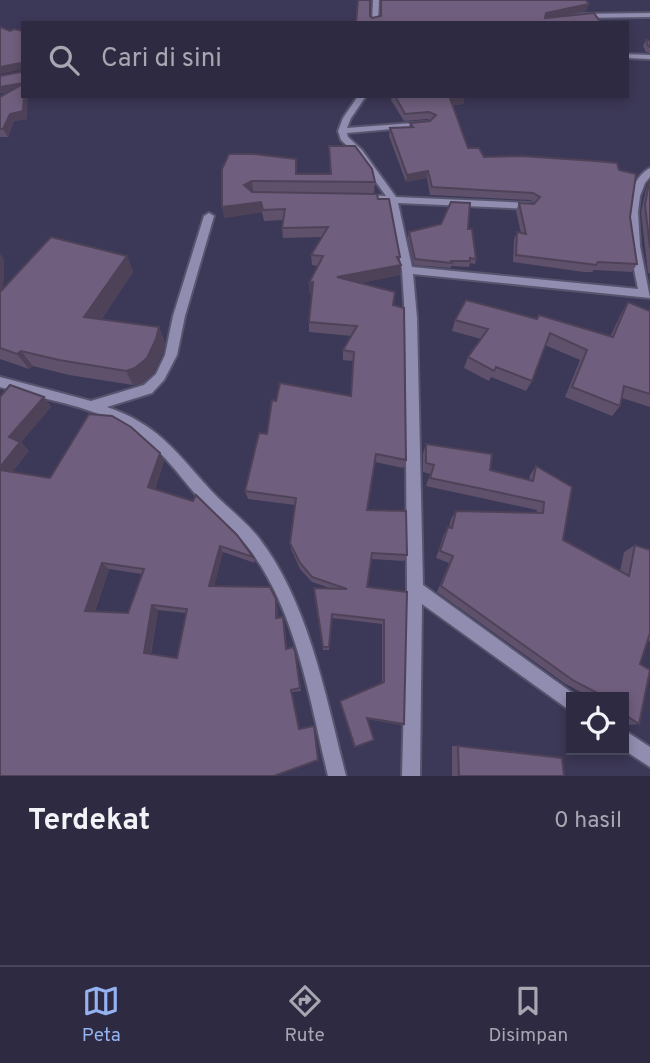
<!DOCTYPE html>
<html lang="id">
<head>
<meta charset="utf-8">
<style>
  body { margin:0; font-family:Overpass,sans-serif; background:#39364c; color:#f1f3f6 }
  .controls { position:absolute; right:21px; bottom:21px; display:grid; overflow:hidden; border-radius:0px; box-shadow:0 4px 10px #0003 }
  .controls button { width:63px; height:63px; display:grid; place-items:center; padding:0; border:0; border-bottom:2px solid #48465a; background:#2d2a41; color:#f1f3f6; font:35px sans-serif }
  .list { margin:0; padding:0; list-style:none }
  h2 { display:flex; justify-content:space-between; align-items:center; height:91px; margin:0; padding:0 28px; font-size:30px }
  h2 small { font-size:23px; font-weight:400; color:#a7a7b1 }
  .icon { flex:none; width:38px; height:38px; fill:none; stroke:currentColor; stroke-width:2; stroke-linecap:round; stroke-linejoin:round }
  .map { position:relative; flex:none; width:650px; height:776px; overflow:hidden }
  .search { position:absolute; background:#2d2a41; box-shadow:0 4px 10px #0003; left:21px; right:21px; top:21px; height:77px; display:flex; align-items:center; gap:18px; box-sizing:border-box; padding:0 24px; border-radius:0px; color:#a7a7b1; font-size:26px }
  .sheet { height:189px; background:#2d2a41 }
  nav { display:flex; justify-content:space-around; align-items:center; box-sizing:border-box; height:98px; border-top:2px solid #48465a; background:#2d2a41; font-size:19px; color:#a7a7b1 }
  nav a { display:grid; justify-items:center; gap:4px }
  nav .on { color:#95b2f1 }
  .map>svg:first-child { display:block }
</style>
</head>
<body>
<div class="map">
<svg width="650" height="776" viewBox="0 0 650 776">
  <rect width="100%" height="100%" fill="#3c3857"/>
  <g fill="none" stroke-linecap="round" stroke-linejoin="round">
    <g stroke="#57546e" stroke-width="4">
      <g id="minor">
        <path d="M373 0H379L378 23H372Z"/>
        <path d="M650 13V17L579 18 558 23H545L579 14Z"/>
        <path d="M627 54 650 55V59L627 58Z"/>
        <path d="M358 96H366L351 118 347 128 426 122 430 124 426 126 347 133 348 137 362 150 396 197 530 203 535 206 530 209 398 203 412 267 638 289C632 257 614 188 650 168V177L645 183 640 196 638 212 640 246 650 298 413 274 417 318 423 585 578 697H571V709L565 707 422 604 420 776H402L407 589 405 318 402 270 389 202 362 201 357 198 362 195 386 196 356 154 341 140 338 131 343 118Z"/>
        <path d="M209 213 214 216 185 316 177 355 164 380 152 393 107 407C156 424 173 448 206 485 222 504 243 518 259 538 309 603 326 698 346 776H328C310 701 296 608 247 546 233 528 214 515 198 497 176 472 158 444 127 427 88 405 42 399 0 387V377L91 401 144 385 156 374 165 355 173 316 204 216Z"/>
        <path d="M624 730 650 747V767L624 750Z"/>
      </g>
    </g>
    <use href="#minor" fill="#908db0" fill-rule="evenodd"/>
  </g>
  <g fill="#5f516c" fill-rule="evenodd">
    <path d="M10 31H23L27 119 14 121 8 137H0V97L9 92 0 93V76L21 72 22 70Z"/>
    <path d="M646 40 650 41V53L646 52 643 46Z"/>
    <path d="M392 96H465L463 104 453 105 468 148 484 157 630 217 637 264 632 272 594 270 592 272H584L513 262 514 239 517 232 521 233 516 211 519 203H535L530 200 430 195 427 178 406 182 389 136 390 128 409 127 410 123 430 121 428 119 404 121 391 100Z"/>
    <path d="M329 146 375 182 374 193 378 199 400 257V262L401 265 400 275 360 283 393 305 406 460 403 468 375 462 367 510 407 555 404 561 371 559 367 587 407 592 404 724 401 725 367 719 355 747H354L340 703V701L382 683V624L332 618 329 650H323L314 593 330 588 312 582 300 569 291 549 290 543 295 505 248 499 245 491 267 434 276 401 351 396 353 361 343 360V350L352 336 309 332V322L312 292 309 293 318 266 312 265 311 255 322 237 283 238 282 228 284 220 264 221 262 212 224 218 253 154 297 174H330Z"/>
    <path d="M649 182H650V273H648L641 212 646 189Z"/>
    <path d="M468 229 476 259 475 264 470 263 469 267 451 266V268L414 265 408 238 409 232Z"/>
    <path d="M0 254 4 260 3 289 127 256 133 272 101 320 159 327 165 343 162 354 154 372 143 383 133 385 69 375 33 366 29 369 0 359Z"/>
    <path d="M628 302 650 311V407L622 398 620 406 612 416 565 397 580 360 545 345 532 381 526 391 491 377 489 381 464 368 468 357 481 339 452 331 455 320 537 319 610 337 621 314Z"/>
    <path d="M0 397H44L51 407 21 442 29 451 12 472 50 478 160 453 164 461 155 489 253 557 255 563 223 552 214 586 277 604 278 618 284 622 287 648 296 654 301 691 292 692 0 776ZM109 569 142 574 128 613 95 611ZM158 610 186 613 177 658 151 654Z"/>
    <path d="M426 444 490 470 529 480 530 475 536 466 563 540 620 571 624 552 635 545 650 550V642L648 640 640 664 639 724 626 725 624 724V697H590L564 683 437 592 449 563 436 558 444 534 448 527H449L451 519 456 511 536 513 537 510 426 486 430 474 423 472V453Z"/>
    <path d="M452 746H458L564 776H452Z"/>
  </g>
  <g fill="#4e4258">
    <path d="M589 4 586 11 544 20 546 13Z"/>
    <path d="M20 63 23 69 0 74V67Z"/>
    <path d="M23 83V90L0 93V87Z"/>
    <path d="M24 96H28L27 119 14 121 8 137 3 129 10 114Z"/>
    <path d="M465 96 463 104 449 106 450 98Z"/>
    <path d="M428 171 427 178 406 182 407 175Z"/>
    <path d="M252 181 253 191 246 196 244 185Z"/>
    <path d="M261 202 262 212 224 218 222 207Z"/>
    <path d="M0 254 4 260 2 319 0 317Z"/>
    <path d="M127 256 133 272 92 333 84 317Z"/>
    <path d="M401 265 400 275 337 288V277Z"/>
    <path d="M313 282V292L309 293V283Z"/>
    <path d="M159 327 165 343 162 354 154 372 143 383 133 385 126 371Z"/>
    <path d="M21 351 33 366 29 369 17 354Z"/>
    <path d="M44 397 51 407 21 442 29 451 7 478 0 472V467L9 437Z"/>
    <path d="M160 453 164 461 153 494 148 487Z"/>
    <path d="M220 546 223 552 213 591 209 586Z"/>
    <path d="M102 563 109 569 93 615 85 611Z"/>
    <path d="M276 599 277 604 278 622 276 618Z"/>
    <path d="M152 605 158 610 150 656 144 653Z"/>
  </g>
  <g fill="#6f5e7d" stroke="#4e4258" stroke-width="2" fill-rule="evenodd">
    <path d="M358 0H370V16L372 18 381 16V0H586L589 4 546 13 545 18 594 13 601 23H356Z"/>
    <path d="M0 27 10 31 14 29 23 31V66L20 63 0 67Z"/>
    <path d="M646 40 650 41V47L648 46Z"/>
    <path d="M23 66V83L0 87V76L21 72Z"/>
    <path d="M23 84V96H24L23 111 10 114 3 129H0V97Z"/>
    <path d="M395 96H465L450 98 468 148H479L484 157 522 156 596 161 617 163 619 170 636 174 630 217 637 264 598 262 596 265 589 264 516 255 517 232 526 234 519 203 534 204 540 197 533 193 432 187 428 171 407 175 390 128 413 127 410 123 430 121 436 115 429 112 405 114Z"/>
    <path d="M329 146H355L372 169 375 182 252 181 244 185 252 192 377 194 378 199H389L400 257H397L401 265 337 277 395 292 393 305 404 308 406 460 376 454 367 510 406 511 407 555 372 553 367 587 407 592 404 724 367 718 374 740 355 747 340 701 384 682V620L332 614 329 647H323L314 588 347 589 312 577 300 563 290 543 296 498 245 491 259 433 267 434 272 400 276 401 280 383 351 396 354 352 343 350 357 326 309 322 313 282 309 283 323 256 311 255 328 227 282 228 285 209 263 210 261 202 222 207V169L229 154H253L296 159V174H331Z"/>
    <path d="M649 182H650V248L645 205Z"/>
    <path d="M451 202 470 203 468 229H472L476 259 470 258V261H451L452 263 415 259 409 232 441 224Z"/>
    <path d="M51 237 127 256 84 317 159 327 156 339 147 358 135 368 126 371 59 360 21 351 17 354 0 348V292Z"/>
    <path d="M466 300 537 319 539 315 613 337 628 302 650 311V394L624 386 620 406 572 387 587 350 550 333 532 381 496 367 494 371 468 357 488 329 455 320Z"/>
    <path d="M10 385 44 397 9 437 20 442 0 467V397Z"/>
    <path d="M89 414 112 416 131 427 160 453 148 487 193 501 196 495 237 535 253 557 220 546 209 586 270 587 276 599V618L283 617 286 649 293 647 295 651 300 688 291 690 299 729 314 726 318 760 274 776H0V470L50 478ZM102 563 144 569 128 613 85 611ZM152 605 187 609 177 658 144 653Z"/>
    <path d="M426 444 492 454 490 470 533 481 536 466 572 487 563 540 629 576 635 545 650 550V633L640 664 650 670 639 724 624 714V697H605L574 681 441 586 453 556 440 551 448 527 452 528 456 511 543 513 544 502 430 478 434 465 426 463Z"/>
    <path d="M458 746 562 758 564 776H459Z"/>
  </g>
</svg>
<div class="controls">
<button><svg class="icon" aria-label="locate" viewBox="0 0 24 24"><circle cx="12" cy="12" r="6"/><path d="M12 2v4M12 18v4M2 12h4M18 12h4"/></svg></button>
</div>
<div class="search"><svg class="icon" aria-label="search" viewBox="0 0 24 24"><circle cx="10" cy="10" r="6"/><path d="M15 15l6 6"/></svg>Cari di sini</div>
</div>
<section class="sheet">
<h2>Terdekat<small>0 hasil</small></h2>
<ul class="list">
</ul>
</section>
<nav>
<a class="on"><svg class="icon" aria-label="map" viewBox="0 0 24 24"><path d="M3 6l6-2 6 2 6-2v14l-6 2-6-2-6 2zM9 4v14M15 6v14"/></svg>Peta</a>
<a><svg class="icon" aria-label="directions" viewBox="0 0 24 24"><path d="M12 3l9 9-9 9-9-9zM9 14v-3h6M13 9l2 2-2 2"/></svg>Rute</a>
<a><svg class="icon" aria-label="saved" viewBox="0 0 24 24"><path d="M7 4h10v16l-5-4-5 4z"/></svg>Disimpan</a>
</nav>
</body>
</html>
